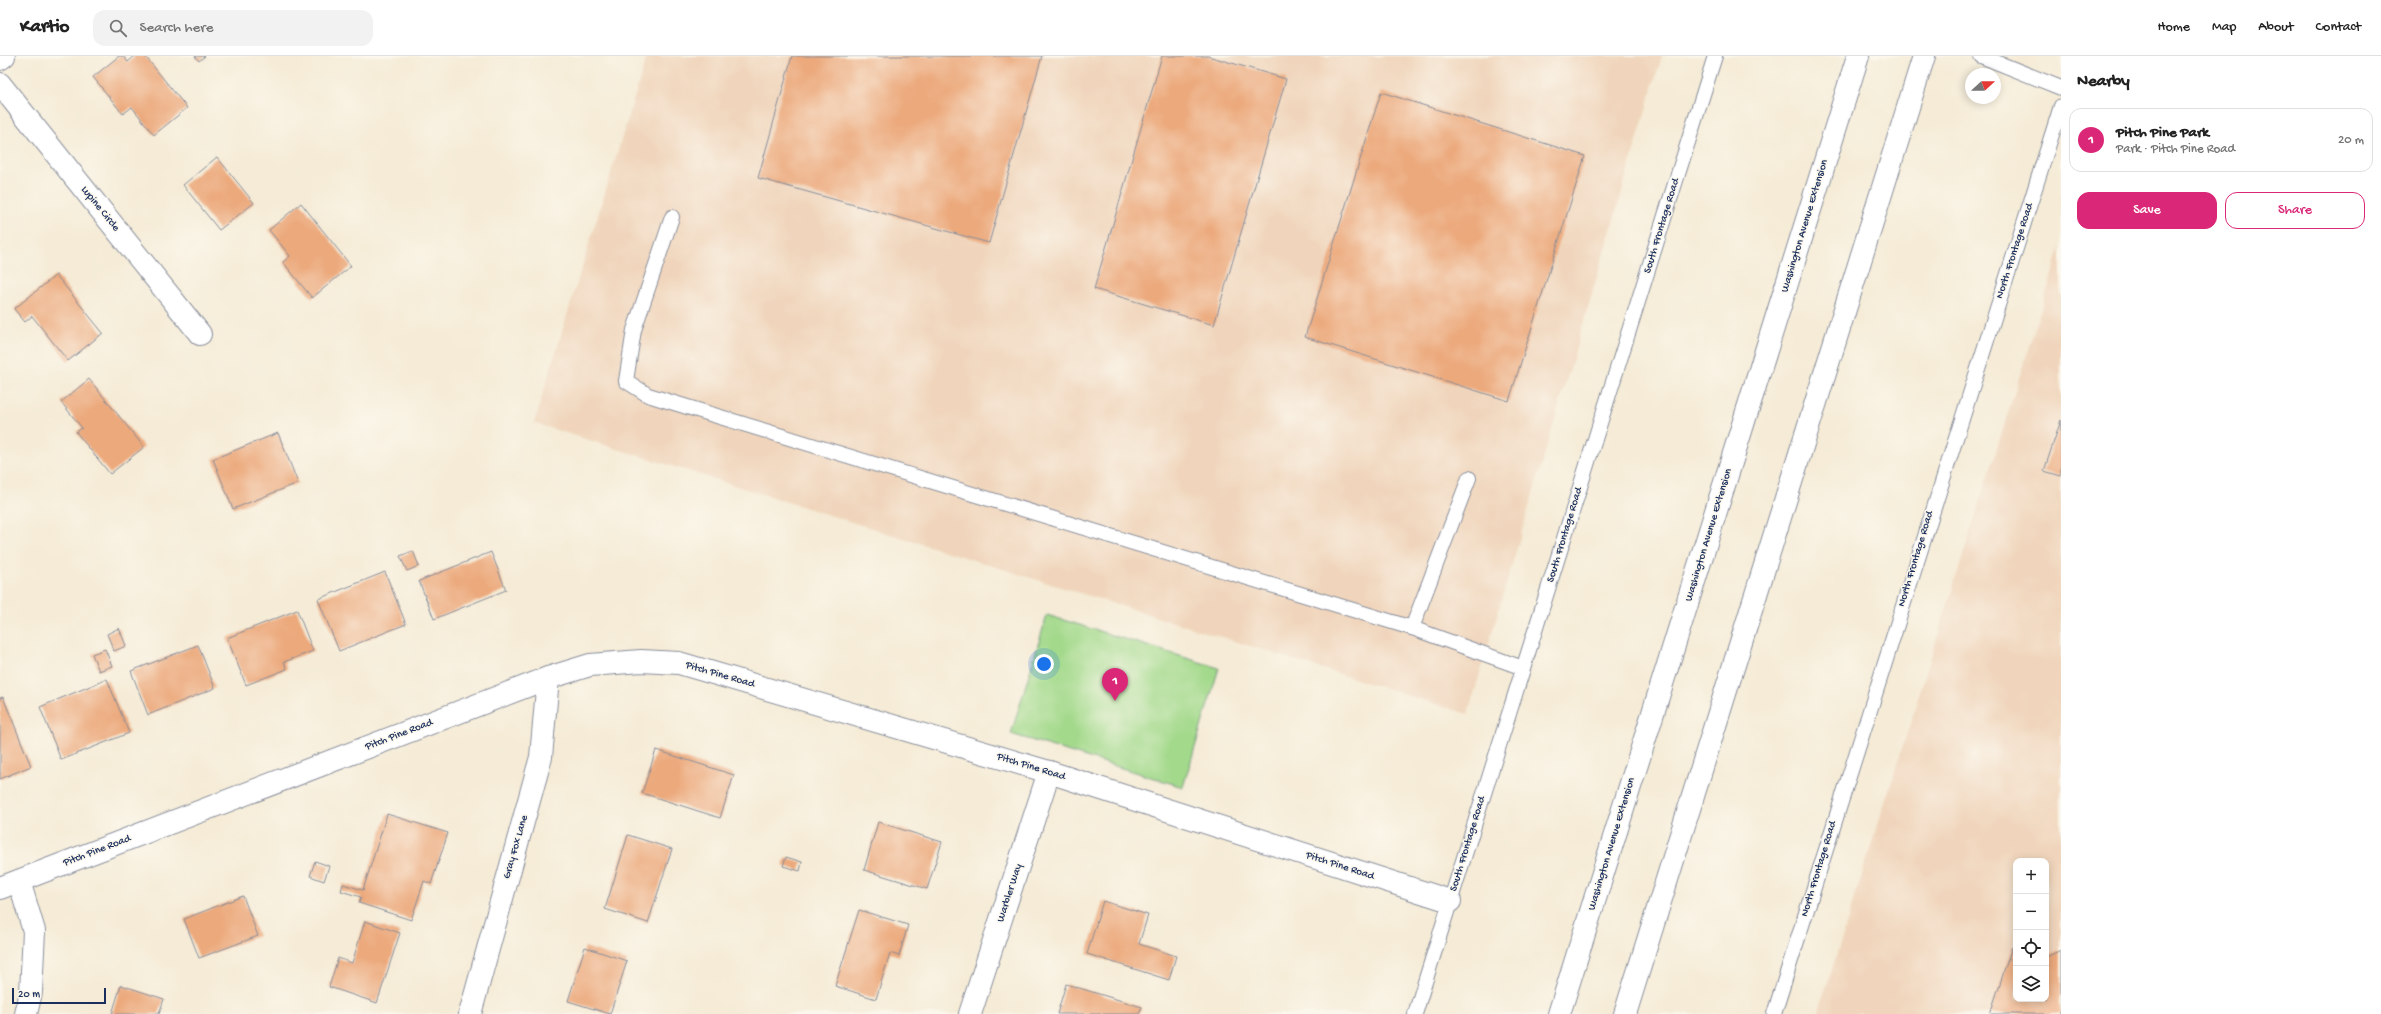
<!DOCTYPE html>
<html lang="en">
<head>
<meta charset="utf-8">
<style>
  body { margin:0; font-family:"Gochi Hand",sans-serif; background:#f2f2f2; color:#222 }
  .controls { position:absolute; right:12px; bottom:12px; display:grid; overflow:hidden; border-radius:8px; box-shadow:0 2px 10px #0003 }
  .controls button { width:36px; height:36px; display:grid; place-items:center; padding:0; border:0; border-bottom:1px solid #e0e0e0; background:#fff; color:#222; font:20px sans-serif }
  .compass { position:absolute; left:1965px; top:12px; width:36px; height:36px; border-radius:50%; background:#fff; box-shadow:0 2px 10px #0003; rotate:69deg }
  .scale { position:absolute; left:12px; bottom:10px; width:94px; box-sizing:border-box; padding-left:4px; border:2px solid #1b2f5e; border-top:0; font-size:11px; line-height:14px; white-space:nowrap; color:#1b2f5e; -webkit-text-stroke:3px #fbf7ec; paint-order:stroke }
  .you { position:absolute; left:1044px; top:608px; width:14px; height:14px; margin:-10px; border:3px solid #fff; border-radius:50%; background:#1a73e8; box-shadow:0 0 0 6px #1a73e833 }
  .badge { display:grid; place-items:center; width:26px; height:26px; border-radius:50%; background:#db2777; color:#fff; font-size:13px; font-weight:700 }
  .pin { position:absolute; translate:-50% -33px; filter:drop-shadow(0 1px 2px #0008) }
  .pin::after { content:''; position:absolute; top:21px; width:14px; height:12px; background:inherit; clip-path:polygon(0 0,100% 0,50% 100%) }
  .list { margin:0; padding:0; list-style:none }
  h2 { display:flex; justify-content:space-between; align-items:center; height:52px; margin:0; padding:0 16px; font-size:17px }
  h2 small { font-size:13px; font-weight:400; color:#767676 }
  .list li { display:grid; grid-template-columns:26px 1fr auto; gap:12px; align-items:center; box-sizing:border-box; height:64px; margin:0 8px 8px; padding:0 8px; border:1px solid #e0e0e0; border-radius:12px }
  .list b { display:block; font-size:15px; white-space:nowrap }
  .list p { margin:0; font-size:13px; white-space:nowrap; color:#767676 }
  .list em { font-size:13px; font-style:normal; color:#767676 }
  .actions { display:flex; gap:8px; padding:12px 16px }
  .actions a { flex:1; padding:9px 0; border:1px solid #db2777; border-radius:12px; text-align:center; font-size:14px; color:#db2777 }
  .actions .main { background:#db2777; color:#fff }
  .icon { flex:none; width:22px; height:22px; fill:none; stroke:currentColor; stroke-width:2; stroke-linecap:round; stroke-linejoin:round }
  .map { position:relative; flex:none; width:2061px; height:958px; overflow:hidden }
  header { display:flex; align-items:center; gap:24px; box-sizing:border-box; height:56px; padding:0 20px; background:#fff; border-bottom:1px solid #e0e0e0 }
  header strong { font-size:19px }
  nav { display:flex; gap:22px; margin-inline-start:auto; font-size:14px }
  .search { width:280px; height:36px; background:#f2f2f2; display:flex; align-items:center; gap:10px; box-sizing:border-box; padding:0 14px; border-radius:12px; color:#767676; font-size:15px }
  main { display:flex }
  aside { flex:1; background:#fff }
  .map>svg:first-child { display:block }
</style>
</head>
<body>
<header>
<strong>Kartio</strong>
<div class="search"><svg class="icon" aria-label="search" viewBox="0 0 24 24"><circle cx="10" cy="10" r="6"/><path d="M15 15l6 6"/></svg>Search here</div>
<nav><a>Home</a><a>Map</a><a>About</a><a>Contact</a></nav>
</header>
<main>
<div class="map">
<svg width="2061" height="958" viewBox="0 0 2061 958">
  <rect width="100%" height="100%" fill="#fbf7ec"/>
  <filter id="ink" filterUnits="userSpaceOnUse"><feTurbulence type="fractalNoise" baseFrequency=".025" numOctaves="2"/><feDisplacementMap in="SourceGraphic" scale="8" xChannelSelector="R" yChannelSelector="G"/><feConvolveMatrix kernelMatrix="1 2 1 2 8 2 1 2 1" color-interpolation-filters="sRGB"/></filter>
  <filter id="wash" filterUnits="userSpaceOnUse"><feTurbulence type="fractalNoise" baseFrequency=".012" numOctaves="4" result="noise"/><feDisplacementMap in="SourceGraphic" scale="16" xChannelSelector="R" yChannelSelector="G"/><feGaussianBlur stdDeviation="0.9" result="paint"/><feColorMatrix in="noise" values="0 0 0 0 0 0 0 0 0 0 0 0 0 0 0 0 0 1.4 0 .05"/><feComposite in="paint" operator="in"/></filter>
  <g filter="url(#wash)">
    <rect width="100%" height="100%" fill="#f5ebd6"/>
    <g fill="#f0d5bc" fill-rule="evenodd">
      <path d="M647 0H1662L1468 658 534 367Z"/>
      <path d="M2061 190V958H1818ZM2016 805H2046V943H2016Z"/>
    </g>
    <path fill="#a2d98a" stroke="#5e8474" d="M1047 559 1219 612 1183 731 1011 678Z"/>
    <g id="blocks">
      <g fill="#eca97b">
        <path d="M119 0H123L128 6 135 0H145L187 52 154 79 132 51 123 58 93 21Z"/>
        <path d="M195 0H205L199 5Z"/>
        <path d="M792 0H1042L989 187 758 122Z"/>
        <path d="M1162 0H1208L1286 23 1214 269 1094 233Z"/>
        <path d="M1381 36 1585 100 1509 345 1305 281Z"/>
        <path d="M217 101 254 147 219 174 183 129Z"/>
        <path d="M301 147 351 210 312 242 283 206 290 200 269 174Z"/>
        <path d="M56 219 103 277 68 305 32 260 25 266 14 253Z"/>
        <path d="M89 323 144 391 110 418 76 376 82 372 61 346Z"/>
        <path d="M2061 364V420L2044 415Z"/>
        <path d="M278 377 298 427 233 453 213 403Z"/>
        <path d="M413 495 419 510 407 515 400 500Z"/>
        <path d="M491 496 506 534 434 563 419 525Z"/>
        <path d="M385 516 406 568 339 595 318 543Z"/>
        <path d="M297 554 313 595 284 606 287 613 246 629 227 582Z"/>
        <path d="M119 572 126 590 114 595 107 578Z"/>
        <path d="M198 589 215 632 148 659 131 615Z"/>
        <path d="M105 593 112 610 99 615 92 598Z"/>
        <path d="M107 623 129 677 61 704 40 651Z"/>
        <path d="M3 641 31 710 0 723V642Z"/>
        <path d="M656 694 734 719 720 762 642 737Z"/>
        <path d="M387 758 448 777 431 828 424 825 411 864 359 847 361 841 341 835 343 828 363 834Z"/>
        <path d="M878 766 942 786 927 833 864 814Z"/>
        <path d="M628 779 672 793 648 867 605 853Z"/>
        <path d="M786 801 802 806 800 815 783 810Z"/>
        <path d="M315 805 329 810 324 825 310 820Z"/>
        <path d="M243 840 258 880 199 902 184 863Z"/>
        <path d="M1103 845 1148 859 1139 888 1176 900 1169 924 1087 898Z"/>
        <path d="M859 854 908 869 899 900 890 897 876 943 835 930Z"/>
        <path d="M365 865 400 877 377 947 329 931 338 902 352 907Z"/>
        <path d="M585 891 627 905 610 958 568 945Z"/>
        <path d="M2012 891 2016 892V943H2046V901L2061 894V958H1990Z"/>
        <path d="M1066 928 1142 951 1139 958H1057Z"/>
        <path d="M121 929 164 943 159 958H112Z"/>
      </g>
    </g>
  </g>
  <g filter="url(#ink)">
    <use href="#blocks" fill-opacity="0" stroke="#888d9a" stroke-width="1"/>
    <g fill="none" stroke-linecap="round" stroke-linejoin="round">
      <g stroke="#888d9a" stroke-width="16">
        <g id="service">
          <path d="M1981 0 2061 32"/>
          <path d="M672 161 634 274 626 325 648 339 1412 572"/>
          <path d="M1469 422 1412 572 1523 612"/>
          <path d="M1415 958 1715 0"/>
          <path d="M1774 958 2061 50"/>
        </g>
      </g>
      <g stroke="#888d9a" stroke-width="24">
        <g id="minor">
          <path d="M0 3 4 0"/>
          <path d="M0 28 200 278"/>
          <path d="M19 825 34 875 31 936 26 958"/>
          <path d="M0 832 548 622 590 609 641 605 679 607 1049 716 1450 845"/>
          <path d="M470 958 541 701 548 622"/>
          <path d="M970 958 1049 716"/>
        </g>
      </g>
      <g stroke="#888d9a" stroke-width="24">
        <g id="secondary">
          <path d="M1559 958 1858 0"/>
          <path d="M1625 958 1924 0"/>
        </g>
      </g>
      <use href="#service" stroke="#fff" stroke-width="14"/>
      <use href="#minor" stroke="#fff" stroke-width="22"/>
      <use href="#secondary" stroke="#fff" stroke-width="22"/>
    </g>
  </g>
  <g text-anchor="middle" dominant-baseline="central" stroke-width="3" stroke-linejoin="round" paint-order="stroke">
    <g font-size="11" fill="#1b2f5e" stroke="#fbf7ec">
      <text transform="translate(100 153) rotate(51)">Lupine Circle</text>
      <text transform="translate(1662 170) rotate(-73)">South Frontage Road</text>
      <text transform="translate(1805 170) rotate(-73)">Washington Avenue Extension</text>
      <text transform="translate(2015 195) rotate(-72)">North Frontage Road</text>
      <text transform="translate(1565 479) rotate(-73)">South Frontage Road</text>
      <text transform="translate(1709 479) rotate(-73)">Washington Avenue Extension</text>
      <text transform="translate(1916 503) rotate(-73)">North Frontage Road</text>
      <text transform="translate(720 619) rotate(16)">Pitch Pine Road</text>
      <text transform="translate(399 679) rotate(-21)">Pitch Pine Road</text>
      <text transform="translate(1031 711) rotate(17)">Pitch Pine Road</text>
      <text transform="translate(1468 788) rotate(-73)">South Frontage Road</text>
      <text transform="translate(1612 788) rotate(-73)">Washington Avenue Extension</text>
      <text transform="translate(516 791) rotate(-74)">Gray Fox Lane</text>
      <text transform="translate(97 795) rotate(-21)">Pitch Pine Road</text>
      <text transform="translate(1340 810) rotate(18)">Pitch Pine Road</text>
      <text transform="translate(1819 813) rotate(-73)">North Frontage Road</text>
      <text transform="translate(1010 837) rotate(-72)">Warbler Way</text>
    </g>
  </g>
</svg>
<div class="controls">
<button>+</button>
<button>−</button>
<button><svg class="icon" aria-label="locate" viewBox="0 0 24 24"><circle cx="12" cy="12" r="6"/><path d="M12 2v4M12 18v4M2 12h4M18 12h4"/></svg></button>
<button><svg class="icon" aria-label="layers" viewBox="0 0 24 24"><path d="M12 4l9 5-9 5-9-5zM3 14l9 5 9-5"/></svg></button>
</div>
<svg class="compass" viewBox="-18 -18 36 36"><path d="M0-13l5 13h-10z" fill="#e53935"/><path d="M0 13l5-13h-10z" fill="#767676"/></svg>
<div class="scale">20 m</div>
<div class="you"></div>
<div class="pin badge" style="left:1115px;top:645px">1</div>
</div>
<aside>
<h2>Nearby<small></small></h2>
<ul class="list">
<li><span class="badge">1</span><div><b>Pitch Pine Park</b><p>Park · Pitch Pine Road</p></div><em>20 m</em></li>
</ul>
<div class="actions"><a class="main">Save</a><a>Share</a></div>
</aside>
</main>
</body>
</html>
